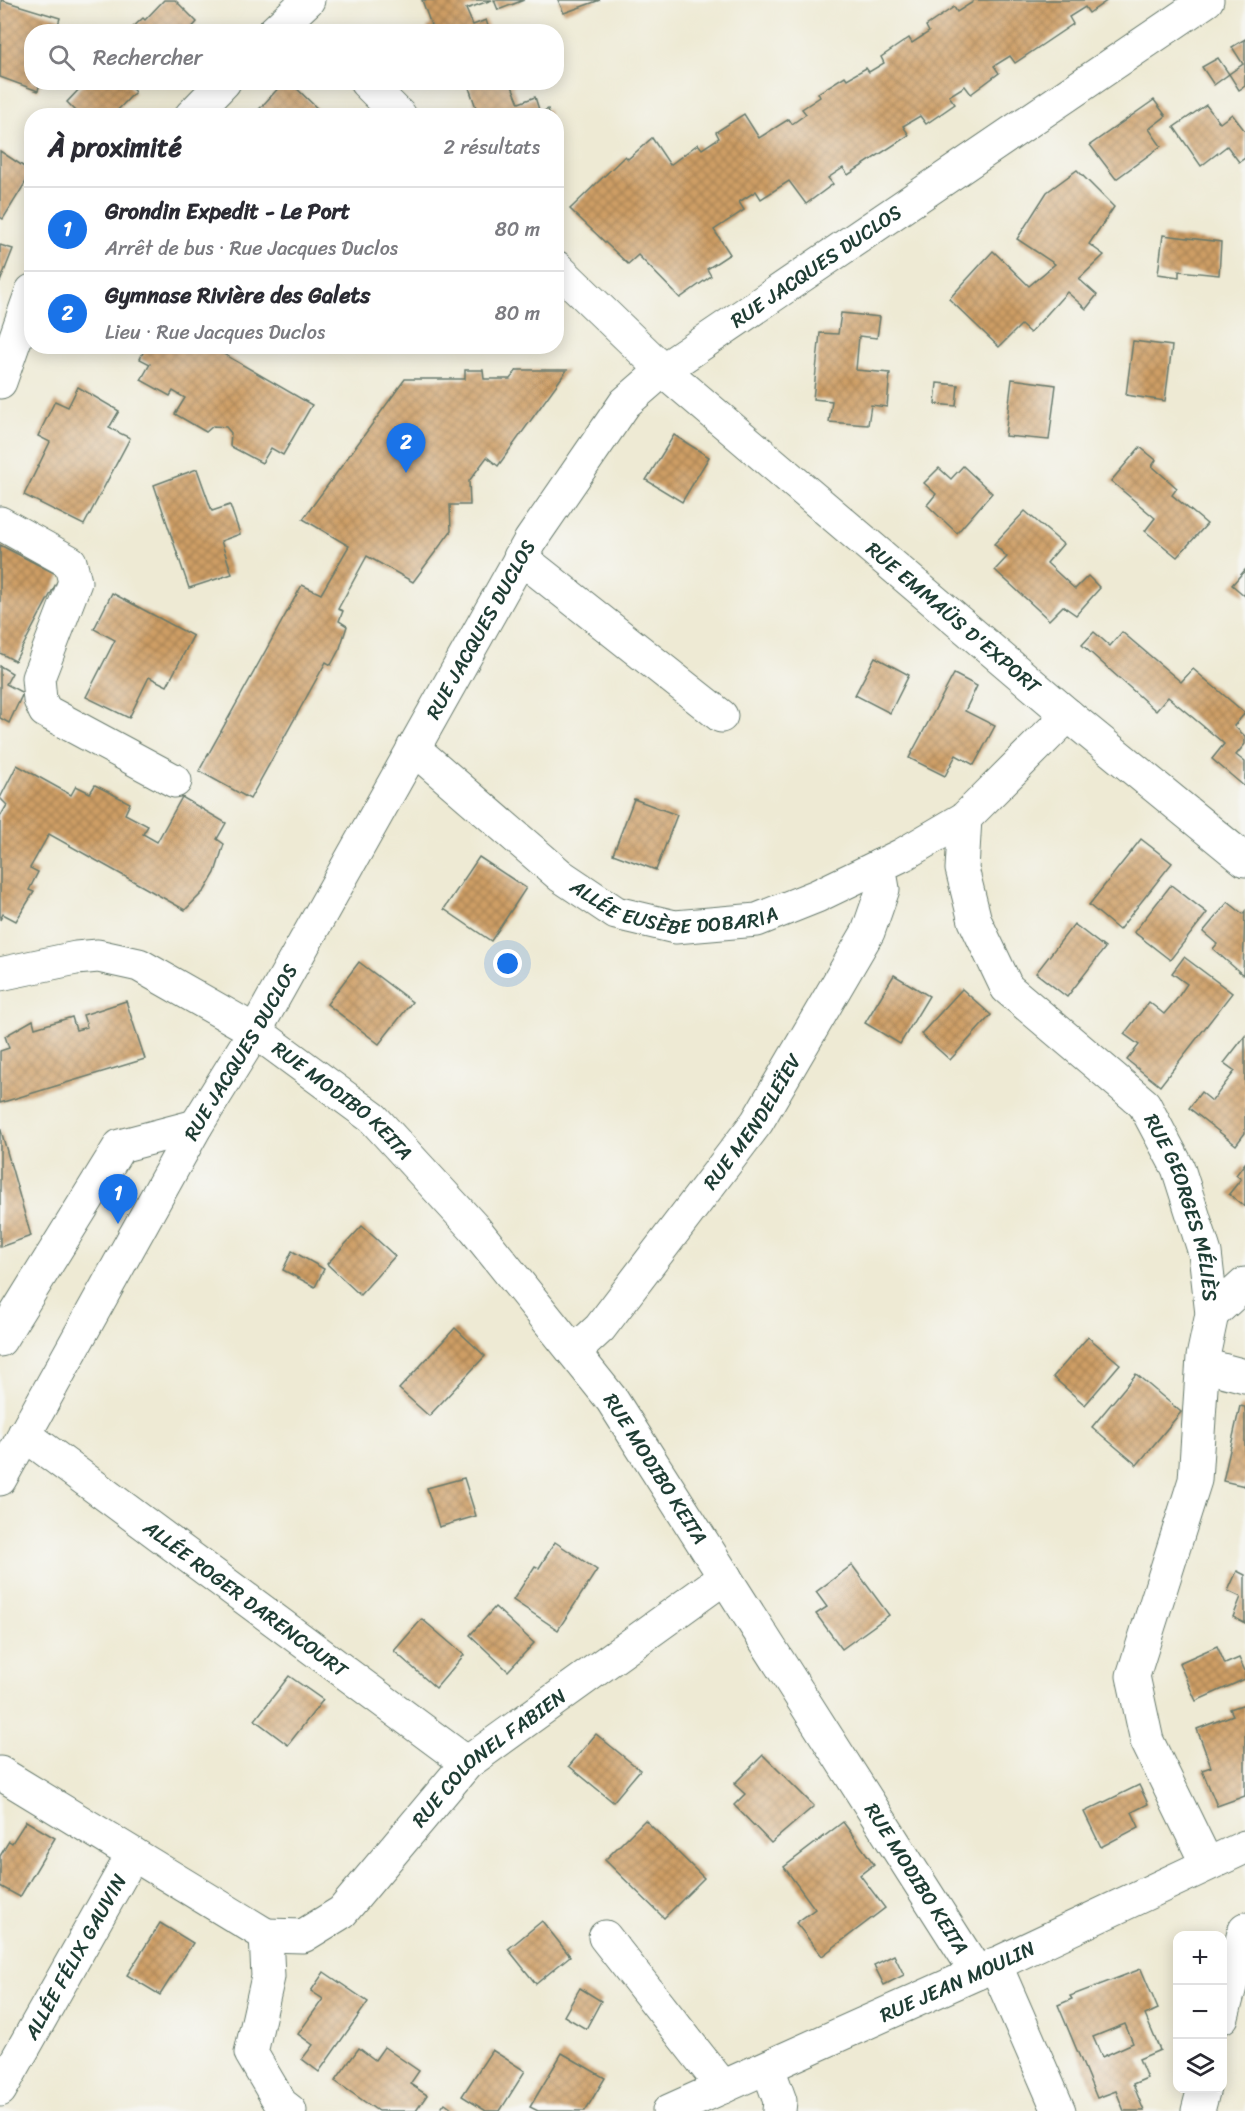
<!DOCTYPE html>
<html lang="fr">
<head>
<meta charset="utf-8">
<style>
  body { margin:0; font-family:Sriracha,sans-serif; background:#f7f7f7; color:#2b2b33 }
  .controls { position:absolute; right:18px; bottom:18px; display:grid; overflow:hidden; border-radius:12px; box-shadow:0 3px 15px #0003 }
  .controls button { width:54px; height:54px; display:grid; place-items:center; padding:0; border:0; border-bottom:2px solid #e1e1e2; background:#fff; color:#2b2b33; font:30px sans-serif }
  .you { position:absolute; left:508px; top:964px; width:21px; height:21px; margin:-15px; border:4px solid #fff; border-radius:50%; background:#1a73e8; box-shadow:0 0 0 9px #1a73e833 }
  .badge { display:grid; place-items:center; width:39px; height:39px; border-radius:50%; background:#1a73e8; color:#fff; font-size:20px; font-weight:700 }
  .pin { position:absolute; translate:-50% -50px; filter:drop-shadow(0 2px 3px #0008) }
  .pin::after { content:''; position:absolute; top:32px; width:21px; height:18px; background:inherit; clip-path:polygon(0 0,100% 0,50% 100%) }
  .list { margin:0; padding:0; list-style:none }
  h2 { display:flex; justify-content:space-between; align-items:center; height:78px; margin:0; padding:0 24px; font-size:26px }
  h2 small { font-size:20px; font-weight:400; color:#7c7c81 }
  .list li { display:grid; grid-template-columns:39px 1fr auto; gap:18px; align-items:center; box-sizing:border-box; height:84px; padding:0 24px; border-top:2px solid #e1e1e2 }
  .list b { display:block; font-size:22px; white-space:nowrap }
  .list p { margin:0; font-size:20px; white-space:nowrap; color:#7c7c81 }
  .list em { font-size:20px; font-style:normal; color:#7c7c81 }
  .icon { flex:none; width:33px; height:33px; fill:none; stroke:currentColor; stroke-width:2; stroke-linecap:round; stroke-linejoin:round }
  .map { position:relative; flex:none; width:1245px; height:2111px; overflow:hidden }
  .search { position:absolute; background:#fff; box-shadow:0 3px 15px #0003; left:24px; top:24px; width:540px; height:66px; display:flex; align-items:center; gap:15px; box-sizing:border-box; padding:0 21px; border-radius:24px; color:#7c7c81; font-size:22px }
  .panel { position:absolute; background:#fff; box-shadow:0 3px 15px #0003; left:24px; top:108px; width:540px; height:246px; border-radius:24px }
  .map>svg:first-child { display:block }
</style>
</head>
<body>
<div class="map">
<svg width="1245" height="2111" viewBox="0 0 1245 2111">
  <defs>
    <pattern id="building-cross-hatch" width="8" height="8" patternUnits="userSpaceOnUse" patternTransform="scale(1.5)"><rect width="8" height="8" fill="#ce9e65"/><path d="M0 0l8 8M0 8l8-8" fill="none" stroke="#a78254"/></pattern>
  </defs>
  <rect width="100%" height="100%" fill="#f6f6f2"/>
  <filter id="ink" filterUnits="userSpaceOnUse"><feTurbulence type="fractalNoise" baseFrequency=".0167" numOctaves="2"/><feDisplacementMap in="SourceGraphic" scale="12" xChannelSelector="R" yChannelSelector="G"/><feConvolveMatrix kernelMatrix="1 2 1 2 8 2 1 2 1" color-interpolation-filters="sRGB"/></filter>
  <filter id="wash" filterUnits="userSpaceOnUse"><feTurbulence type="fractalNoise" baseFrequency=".008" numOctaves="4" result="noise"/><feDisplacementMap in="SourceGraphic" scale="24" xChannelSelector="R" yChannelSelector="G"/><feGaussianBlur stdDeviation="1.35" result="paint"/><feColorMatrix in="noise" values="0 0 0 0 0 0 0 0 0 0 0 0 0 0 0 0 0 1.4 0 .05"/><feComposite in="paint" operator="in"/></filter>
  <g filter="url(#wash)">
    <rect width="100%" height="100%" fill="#eeead4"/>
    <g id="blocks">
      <g fill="url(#building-cross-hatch)" fill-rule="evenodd">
        <path d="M1 0 60 18 56 32H32V82H40L38 91 0 77Z"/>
        <path d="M164 0H175L197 22 188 32H135L132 28 143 18 145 20Z"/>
        <path d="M422 0H492L466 9 473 25 486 20 490 32H429L427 27 431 25Z"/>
        <path d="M494 0H524L498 10Z"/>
        <path d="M558 0H600L564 13Z"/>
        <path d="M972 0H1108L1089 13 1085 7 1069 17 1073 24 1015 63 1010 56 994 66 999 73 971 94 965 86 949 96 955 104 926 124 920 116 903 126 909 135 848 175 843 168 828 178 833 184 806 204 789 181 761 199 756 191 739 202 744 210 714 230 730 254 707 269 711 276 680 298 638 255 628 264 570 209 625 156 628 159 652 138 670 165 698 144 702 149 719 138 716 132 744 114 759 138 789 119 792 124 806 114 802 109 820 97 818 93 845 76 847 79 866 68 869 72 884 63 881 57 909 38 912 43 929 32 926 26 954 7 957 12 973 2Z"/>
        <path d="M1245 39V86L1239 90 1229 74 1243 64 1232 47Z"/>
        <path d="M1218 58 1229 74 1214 85 1202 67Z"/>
        <path d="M86 82H126L135 92 112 116H81L67 102Z"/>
        <path d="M284 82H290L325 116H253Z"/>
        <path d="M467 82H516L517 85 512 86 519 103 535 97 540 113 548 109 550 116H502L500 110 479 116Z"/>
        <path d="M1154 100 1166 116 1149 129 1161 146 1116 179 1090 145Z"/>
        <path d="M1206 105 1220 123 1232 114 1245 131V158L1239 162 1227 146 1201 166 1174 127Z"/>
        <path d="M0 151 32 172 3 219 0 217Z"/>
        <path d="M1077 170 1114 207 1089 244 1104 255 1079 279 1097 295 1086 309 1067 292 1030 333 1021 325 999 347 949 299 993 251 1029 286 1055 264 1017 239 1047 192Z"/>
        <path d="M1163 235 1221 242 1219 275 1179 271V277L1158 274Z"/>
        <path d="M0 245 13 249 0 282Z"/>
        <path d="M841 313 880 317 877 338 859 336 856 370 890 373 887 407 871 405 868 425 829 422 832 401 813 399 820 333 838 334Z"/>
        <path d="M1133 341 1172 346 1165 401 1126 395Z"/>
        <path d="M146 346H210L312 405 283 455 271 448 262 463 230 446 231 433 226 427 213 426 206 432 175 414 185 398 173 391 170 396 141 380 150 364 140 359Z"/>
        <path d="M465 370H483L484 379H510L517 370H567L498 466 487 457 469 481 470 505H450L451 531 413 582 367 556 338 609 343 611 339 621 347 626 340 648 331 665 326 662 250 799 199 771 302 585 321 594 349 546 303 519 405 379H465Z"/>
        <path d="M1012 379 1056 385 1049 440 1005 436Z"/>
        <path d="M937 383 958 385 956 406 935 404Z"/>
        <path d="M78 387 119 411 109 428 130 438 84 525 24 495 50 442 38 436 55 401 68 407Z"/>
        <path d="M674 435 709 457 682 502 646 480Z"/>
        <path d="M1140 447 1156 460 1152 466 1177 488 1172 495 1207 524 1177 557 1145 531 1155 518 1111 481Z"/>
        <path d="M963 466 992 493 957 533 927 505 936 494 924 483 939 468 951 479Z"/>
        <path d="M197 469 212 511 230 505 240 534 221 541 232 574 189 588 154 485Z"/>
        <path d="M1025 511 1063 544 1047 563 1075 589 1088 576 1100 588 1076 615 1063 606 1049 620 995 570 1007 557 994 544Z"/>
        <path d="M0 545 60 576 15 661 0 653Z"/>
        <path d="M1245 570V596L1232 585Z"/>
        <path d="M112 593 193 636 167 686 149 677 129 718 86 697 115 640 94 629Z"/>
        <path d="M1094 632 1110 646 1122 632 1181 682 1193 669 1245 713 1234 726 1245 736V744L1236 755 1245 762V787L1212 759 1224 744 1221 741 1168 697 1156 711 1082 645Z"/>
        <path d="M875 657 909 675 890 713 855 695Z"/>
        <path d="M0 666 12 673 6 684 23 693 9 723 0 718Z"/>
        <path d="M954 674 977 686 965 711 995 726 974 765 956 755 945 776 909 758Z"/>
        <path d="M17 765 71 795 76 786 90 793 95 785 130 803 125 814 148 826 143 834 157 842 182 797 226 823 217 839 224 844 215 873 205 890 185 910 49 834 30 868 38 872 29 890 34 892 16 921 3 914 0 920V817L7 805 0 798Z"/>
        <path d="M634 799 677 815 656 870 613 854Z"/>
        <path d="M1141 839 1172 863 1119 930 1089 905Z"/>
        <path d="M479 857 526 888 491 941 444 909Z"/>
        <path d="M1171 885 1207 913 1170 960 1134 932Z"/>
        <path d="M1228 902 1243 914 1245 911 1243 975 1213 949 1217 944 1203 932Z"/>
        <path d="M1074 924 1105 948 1067 997 1036 973Z"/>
        <path d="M1184 957 1232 993 1160 1086 1127 1060 1139 1045 1124 1034 1149 1002 1164 1014 1176 1000 1187 984 1172 973Z"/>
        <path d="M359 962 412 1002 379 1044 327 1004Z"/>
        <path d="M894 975 929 996 900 1044 865 1023Z"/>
        <path d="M962 989 991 1015 950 1060 921 1034Z"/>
        <path d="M126 1001 145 1059 0 1103V1051L9 1048 5 1036 33 1020 35 1028 72 1017 76 1030 87 1027 83 1015Z"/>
        <path d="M1245 1036V1133L1236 1145 1189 1108 1201 1092 1212 1101 1235 1071 1224 1063Z"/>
        <path d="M0 1127 31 1236 0 1247Z"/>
        <path d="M1245 1163V1207L1229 1194 1241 1179 1236 1175Z"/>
        <path d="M362 1226 395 1256 360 1295 327 1264Z"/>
        <path d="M292 1251 324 1269 315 1287 283 1270Z"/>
        <path d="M455 1328 485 1356 429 1416 399 1389Z"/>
        <path d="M1088 1337 1120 1364 1085 1405 1053 1377Z"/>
        <path d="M1136 1374 1181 1412 1137 1465 1092 1427Z"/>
        <path d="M1240 1406 1245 1407V1486L1223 1481Z"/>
        <path d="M464 1478 476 1516 439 1527 427 1488Z"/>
        <path d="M555 1542 597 1570 558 1630 513 1600 535 1566 539 1568Z"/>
        <path d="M852 1565 889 1615 842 1649 816 1614 827 1607 816 1592Z"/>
        <path d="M1237 1571 1245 1575V1623L1233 1617 1241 1597 1228 1591Z"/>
        <path d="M495 1607 534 1643 508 1671 470 1635Z"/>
        <path d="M422 1619 464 1655 436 1688 394 1651Z"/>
        <path d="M1217 1646 1225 1664 1239 1658 1245 1671V1679L1196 1701 1179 1663Z"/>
        <path d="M289 1676 323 1700 288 1745 255 1720Z"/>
        <path d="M1245 1704V1796L1217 1806 1202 1770 1211 1767 1197 1729 1233 1715 1230 1709Z"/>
        <path d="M596 1734 640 1770 613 1802 569 1766Z"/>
        <path d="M763 1755 814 1806 771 1843 734 1805 745 1794 734 1784Z"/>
        <path d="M1139 1785 1148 1804 1132 1812 1139 1827 1101 1847 1084 1812Z"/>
        <path d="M645 1820 704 1878 664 1918 605 1860Z"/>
        <path d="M26 1821 55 1838 20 1897 0 1886V1856L9 1841 12 1843Z"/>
        <path d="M843 1822 874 1864 860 1875 885 1908 822 1956 796 1923 815 1909 784 1867Z"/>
        <path d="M542 1921 570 1956 536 1984 508 1949Z"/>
        <path d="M160 1923 193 1943 160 1995 127 1975Z"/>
        <path d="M894 1955 904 1975 884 1985 874 1965Z"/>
        <path d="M1141 1969 1158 2009 1145 2015 1160 2050 1139 2059 1147 2078 1133 2084 1144 2111H1124L1116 2091 1097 2098 1058 2005 1072 1999 1070 1996ZM1125 2024 1133 2043 1102 2057 1093 2037Z"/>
        <path d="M324 1972 368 2002 319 2072 302 2059 313 2045 298 2034 323 1999 311 1991Z"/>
        <path d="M580 1988 601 2001 586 2029 564 2016Z"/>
        <path d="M384 2047 419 2071 410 2084 427 2095 416 2111H378L335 2081 359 2048 375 2060Z"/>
        <path d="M492 2050 525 2071 500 2111H486L462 2096Z"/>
        <path d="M562 2053 605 2078 585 2111H538L530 2107Z"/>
        <path d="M445 2103 456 2111H439Z"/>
      </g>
    </g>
  </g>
  <g filter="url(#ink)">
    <use href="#blocks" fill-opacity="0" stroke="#677a6c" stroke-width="1.5"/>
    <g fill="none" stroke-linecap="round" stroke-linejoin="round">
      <g stroke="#677a6c" stroke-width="35">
        <g id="minor">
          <path d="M274 32 308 0"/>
          <path d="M366 82 400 116"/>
          <path d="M191 116 224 82"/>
          <path id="s1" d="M556 267 663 370 1068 715 1245 860"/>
          <path d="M0 382 32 291"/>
          <path d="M0 523 70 562 75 582 38 678 40 700 45 711 175 781"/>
          <path d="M520 557 721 716"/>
          <path id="s2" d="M413 748 561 876 616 913 675 927 757 920 817 896 902 855 965 818 1068 715"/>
          <path id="s3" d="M965 818 962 869 975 921 1007 988 1144 1104 1178 1168 1205 1253 1212 1314 1203 1357 1195 1480 1133 1676 1147 1741 1207 1864"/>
          <path id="s4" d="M0 974 76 958 98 956 139 965 255 1031 373 1118 474 1228 612 1400 977 1973"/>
          <path d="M1212 1314 1245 1284"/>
          <path d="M0 1340 120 1146 196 1126"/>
          <path id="s5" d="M574 1352 600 1328 757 1122 868 932 883 889 879 866"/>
          <path d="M1203 1365 1245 1376"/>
          <path id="s6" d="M24 1434 467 1763"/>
          <path id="s7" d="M0 1479 196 1126 255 1031 530 541 625 403 663 370 1207 0"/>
          <path d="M0 1773 266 1935"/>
          <path id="s8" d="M266 1935 303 1936 342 1912 467 1763 725 1577"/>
          <path d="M266 1935 268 1977 251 2053 281 2104 290 2111"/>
          <path d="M605 1937 723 2087"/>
          <path d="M995 1964 1059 2111"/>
          <path d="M1222 2017 1245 1929"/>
          <path d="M768 2068 780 2101 779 2111"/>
          <path id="s9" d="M0 2090 133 1854"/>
          <path id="s10" d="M669 2111 977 1973 1245 1847"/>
          <path d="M1198 2111 1204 2088"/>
        </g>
      </g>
      <use href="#minor" stroke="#fff" stroke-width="33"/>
    </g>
  </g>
  <g text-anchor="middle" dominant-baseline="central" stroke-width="4.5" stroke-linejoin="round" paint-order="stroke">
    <g font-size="20" fill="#1f3d34" stroke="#f6f6f2">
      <text stroke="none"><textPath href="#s7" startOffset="1480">RUE JACQUES DUCLOS</textPath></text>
      <text stroke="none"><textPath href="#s1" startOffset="530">RUE EMMAÜS D'EXPORT</textPath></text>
      <text stroke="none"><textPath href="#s7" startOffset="976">RUE JACQUES DUCLOS</textPath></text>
      <text stroke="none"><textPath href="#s2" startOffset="318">ALLÉE EUSÈBE DOBARIA</textPath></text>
      <text stroke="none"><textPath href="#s7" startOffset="490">RUE JACQUES DUCLOS</textPath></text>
      <text stroke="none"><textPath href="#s4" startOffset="387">RUE MODIBO KEITA</textPath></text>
      <text stroke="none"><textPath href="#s5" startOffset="292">RUE MENDELEÏEV</textPath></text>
      <text stroke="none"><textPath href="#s3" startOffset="470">RUE GEORGES MÉLIÈS</textPath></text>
      <text stroke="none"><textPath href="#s4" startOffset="873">RUE MODIBO KEITA</textPath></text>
      <text stroke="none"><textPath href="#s6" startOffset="276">ALLÉE ROGER DARENCOURT</textPath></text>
      <text stroke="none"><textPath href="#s8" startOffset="297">RUE COLONEL FABIEN</textPath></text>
      <text stroke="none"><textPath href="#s4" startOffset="1359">RUE MODIBO KEITA</textPath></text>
      <text stroke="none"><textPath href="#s9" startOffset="153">ALLÉE FÉLIX GAUVIN</textPath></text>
      <text stroke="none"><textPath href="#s10" startOffset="316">RUE JEAN MOULIN</textPath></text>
    </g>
  </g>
</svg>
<div class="controls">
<button>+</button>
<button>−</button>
<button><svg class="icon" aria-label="layers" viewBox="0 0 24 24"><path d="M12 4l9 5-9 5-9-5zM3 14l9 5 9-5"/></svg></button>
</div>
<div class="you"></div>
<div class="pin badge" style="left:118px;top:1224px">1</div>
<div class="pin badge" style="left:406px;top:473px">2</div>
<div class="search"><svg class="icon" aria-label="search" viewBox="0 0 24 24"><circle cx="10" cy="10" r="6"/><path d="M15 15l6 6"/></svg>Rechercher</div>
<section class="panel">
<h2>À proximité<small>2 résultats</small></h2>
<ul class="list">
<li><span class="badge">1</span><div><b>Grondin Expedit - Le Port</b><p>Arrêt de bus · Rue Jacques Duclos</p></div><em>80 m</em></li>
<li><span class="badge">2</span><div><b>Gymnase Rivière des Galets</b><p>Lieu · Rue Jacques Duclos</p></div><em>80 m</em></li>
</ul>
</section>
</div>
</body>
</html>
